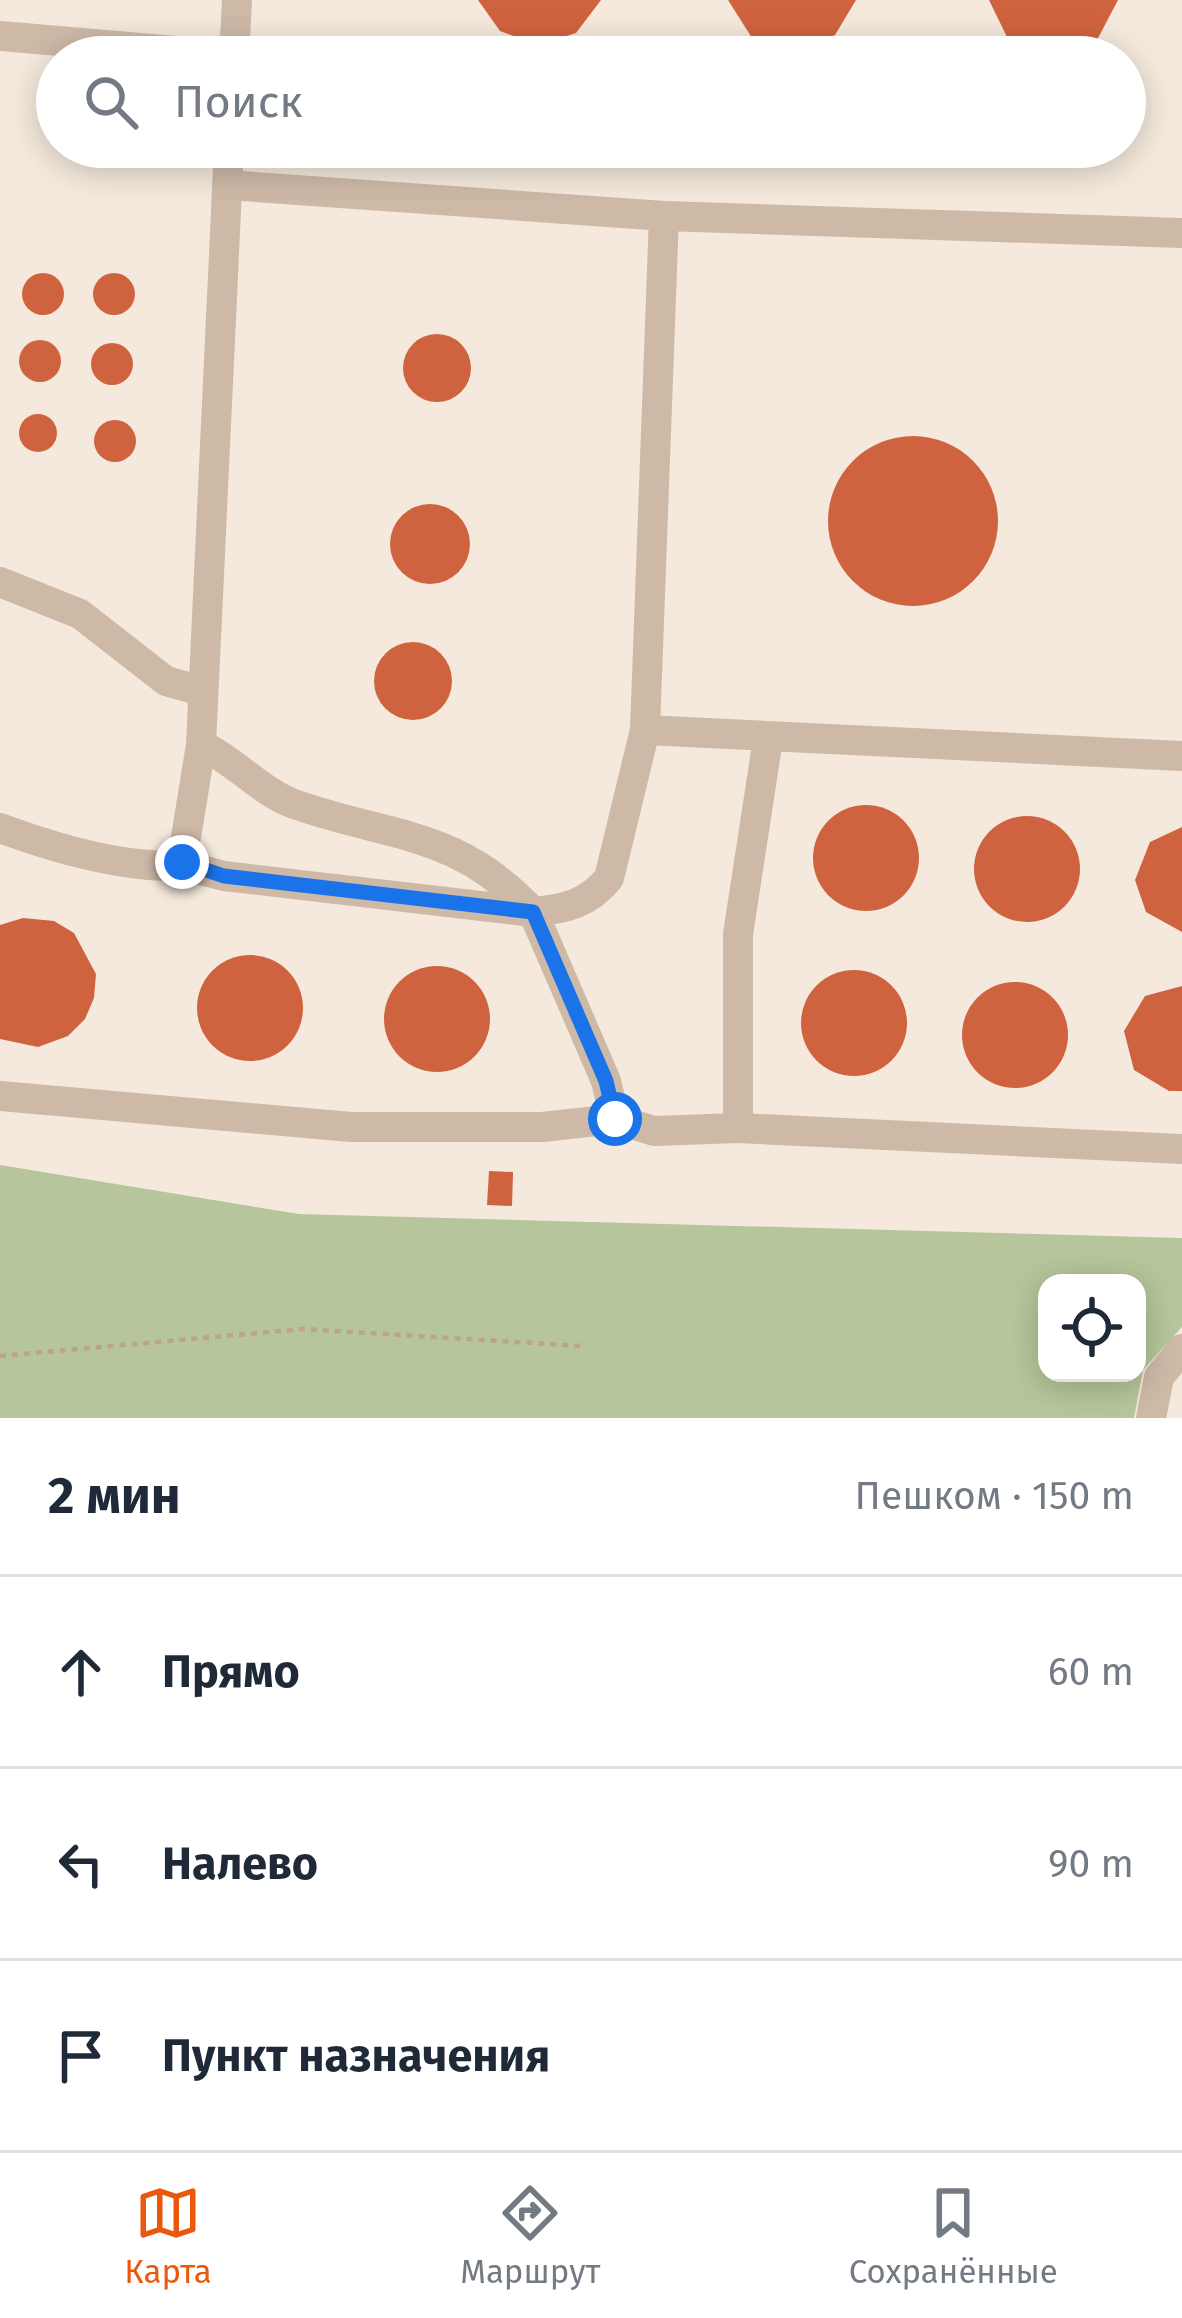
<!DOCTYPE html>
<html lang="ru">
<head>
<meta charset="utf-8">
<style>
  body { margin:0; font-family:"Fira Sans",sans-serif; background:#f6f6f7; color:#1f2937 }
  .controls { position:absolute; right:36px; bottom:36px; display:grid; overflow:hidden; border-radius:24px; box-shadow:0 6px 30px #0003 }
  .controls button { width:108px; height:108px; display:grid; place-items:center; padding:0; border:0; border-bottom:3px solid #e0e1e3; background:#fff; color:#1f2937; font:60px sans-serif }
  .stop { position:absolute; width:36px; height:36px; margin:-27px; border:9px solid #1a73e8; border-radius:50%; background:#fff }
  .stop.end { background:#1a73e8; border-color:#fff; box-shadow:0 3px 12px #0008 }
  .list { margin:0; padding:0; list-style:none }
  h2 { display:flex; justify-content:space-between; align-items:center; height:156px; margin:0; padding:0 48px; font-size:51px }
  h2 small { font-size:39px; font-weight:400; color:#747a83 }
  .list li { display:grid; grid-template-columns:78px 1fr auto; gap:36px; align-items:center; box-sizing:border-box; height:192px; padding:0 48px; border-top:3px solid #e0e1e3 }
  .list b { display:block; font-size:45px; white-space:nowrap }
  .list em { font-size:39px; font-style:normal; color:#747a83 }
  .icon { flex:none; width:66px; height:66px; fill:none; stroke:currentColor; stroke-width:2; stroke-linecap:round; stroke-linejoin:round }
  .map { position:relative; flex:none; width:1182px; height:1418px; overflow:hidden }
  .search { position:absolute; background:#fff; box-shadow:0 6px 30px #0003; left:36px; right:36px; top:36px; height:132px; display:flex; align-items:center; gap:30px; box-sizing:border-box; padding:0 42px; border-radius:66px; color:#747a83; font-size:45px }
  .sheet { height:732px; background:#fff }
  nav { display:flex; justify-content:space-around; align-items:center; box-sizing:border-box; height:168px; border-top:3px solid #e0e1e3; background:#fff; font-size:33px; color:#747a83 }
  nav a { display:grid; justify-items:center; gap:6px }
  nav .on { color:#ea580c }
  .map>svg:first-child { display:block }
</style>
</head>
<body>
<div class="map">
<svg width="1182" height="1418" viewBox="0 0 1182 1418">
  <rect width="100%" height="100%" fill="#f4e9dc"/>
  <path fill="#b6c59b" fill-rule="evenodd" d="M0 1165 299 1214 1182 1238V1327L1143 1370 1134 1418H0ZM1137 1283V1373H1047V1283Z"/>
  <g fill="#d0633f">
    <path d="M478 0H601L576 33 538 45 500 31Z"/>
    <path d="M728 0H856L835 35 799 51 774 49 752 38Z"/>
    <path d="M989 0H1118L1097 40 1076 52 1052 56 1028 51 1007 37Z"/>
    <path d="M307 41 337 43 336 57H306Z"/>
    <circle cx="114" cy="294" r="21"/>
    <circle cx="43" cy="294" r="21"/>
    <circle cx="437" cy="368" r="34"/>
    <circle cx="40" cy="361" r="21"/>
    <circle cx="112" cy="364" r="21"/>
    <circle cx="38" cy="433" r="19"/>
    <circle cx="115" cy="441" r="21"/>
    <circle cx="913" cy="521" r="85"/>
    <circle cx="430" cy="544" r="40"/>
    <circle cx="413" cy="681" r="39"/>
    <circle cx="866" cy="858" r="53"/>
    <circle cx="1027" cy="869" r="53"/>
    <path d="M1182 827V932L1146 912 1135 880 1150 842Z"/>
    <path d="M23 918 54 921 74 933 96 974 94 998 85 1019 68 1036 38 1047 0 1039V925Z"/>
    <circle cx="250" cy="1008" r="53"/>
    <circle cx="437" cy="1019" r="53"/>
    <circle cx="854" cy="1023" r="53"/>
    <circle cx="1015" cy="1035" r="53"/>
    <path d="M1182 986V1091H1169L1134 1070 1124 1031 1145 996Z"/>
    <path d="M489 1171 513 1172 512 1206 487 1205Z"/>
  </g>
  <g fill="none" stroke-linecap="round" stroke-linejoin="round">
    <path stroke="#baa391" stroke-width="4.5" stroke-dasharray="6 6" stroke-linecap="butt" d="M0 1356 303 1329 582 1346"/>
    <g stroke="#ceb9a7" stroke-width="30">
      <path d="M0 36 234 56"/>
      <path d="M234 57 237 0"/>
      <path d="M227 185 664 216 1182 233"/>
      <path d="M0 582 80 614 166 681 201 691"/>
      <path d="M645 730 1182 756"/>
      <path d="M201 745C234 760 261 792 294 804 390 838 457 830 533 912L606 1081 615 1119"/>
      <path d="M0 828C47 845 98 861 149 865 177 867 196 867 224 876L533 912C565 909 588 904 609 878L645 730 664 216"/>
      <path d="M182 862 201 745 229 147"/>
      <path d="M0 1096 351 1127H542L615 1119 654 1131 738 1128 1182 1149"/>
      <path d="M738 1128V934L768 739"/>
      <path d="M1151 1418 1159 1377 1182 1349"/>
    </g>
  </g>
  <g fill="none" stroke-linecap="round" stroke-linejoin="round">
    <path stroke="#1a73e8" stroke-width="15" d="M182 862 224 876 533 912 606 1081 615 1119"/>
  </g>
</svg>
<div class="controls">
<button><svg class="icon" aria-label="locate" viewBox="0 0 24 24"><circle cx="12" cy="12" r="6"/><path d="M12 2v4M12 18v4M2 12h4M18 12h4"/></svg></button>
</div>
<div class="stop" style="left:615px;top:1119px"></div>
<div class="stop end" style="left:182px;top:862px"></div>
<div class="search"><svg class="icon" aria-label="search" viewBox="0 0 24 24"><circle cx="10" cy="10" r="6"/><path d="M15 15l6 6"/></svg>Поиск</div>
</div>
<section class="sheet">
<h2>2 мин<small>Пешком · 150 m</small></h2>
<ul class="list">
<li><svg class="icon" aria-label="ahead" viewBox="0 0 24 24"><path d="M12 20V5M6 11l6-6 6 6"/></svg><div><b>Прямо</b></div><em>60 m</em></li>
<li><svg class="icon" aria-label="left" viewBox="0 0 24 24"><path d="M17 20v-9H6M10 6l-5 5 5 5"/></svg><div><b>Налево</b></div><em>90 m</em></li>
<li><svg class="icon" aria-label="arrive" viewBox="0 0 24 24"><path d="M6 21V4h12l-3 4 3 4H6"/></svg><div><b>Пункт назначения</b></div></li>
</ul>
</section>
<nav>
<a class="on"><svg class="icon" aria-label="map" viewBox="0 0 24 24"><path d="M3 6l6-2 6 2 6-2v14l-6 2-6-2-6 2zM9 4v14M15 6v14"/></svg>Карта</a>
<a><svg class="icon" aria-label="directions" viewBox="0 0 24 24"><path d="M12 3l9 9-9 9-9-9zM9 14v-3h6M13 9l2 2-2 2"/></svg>Маршрут</a>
<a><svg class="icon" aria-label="saved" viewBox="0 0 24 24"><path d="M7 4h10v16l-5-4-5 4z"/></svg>Сохранённые</a>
</nav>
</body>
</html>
